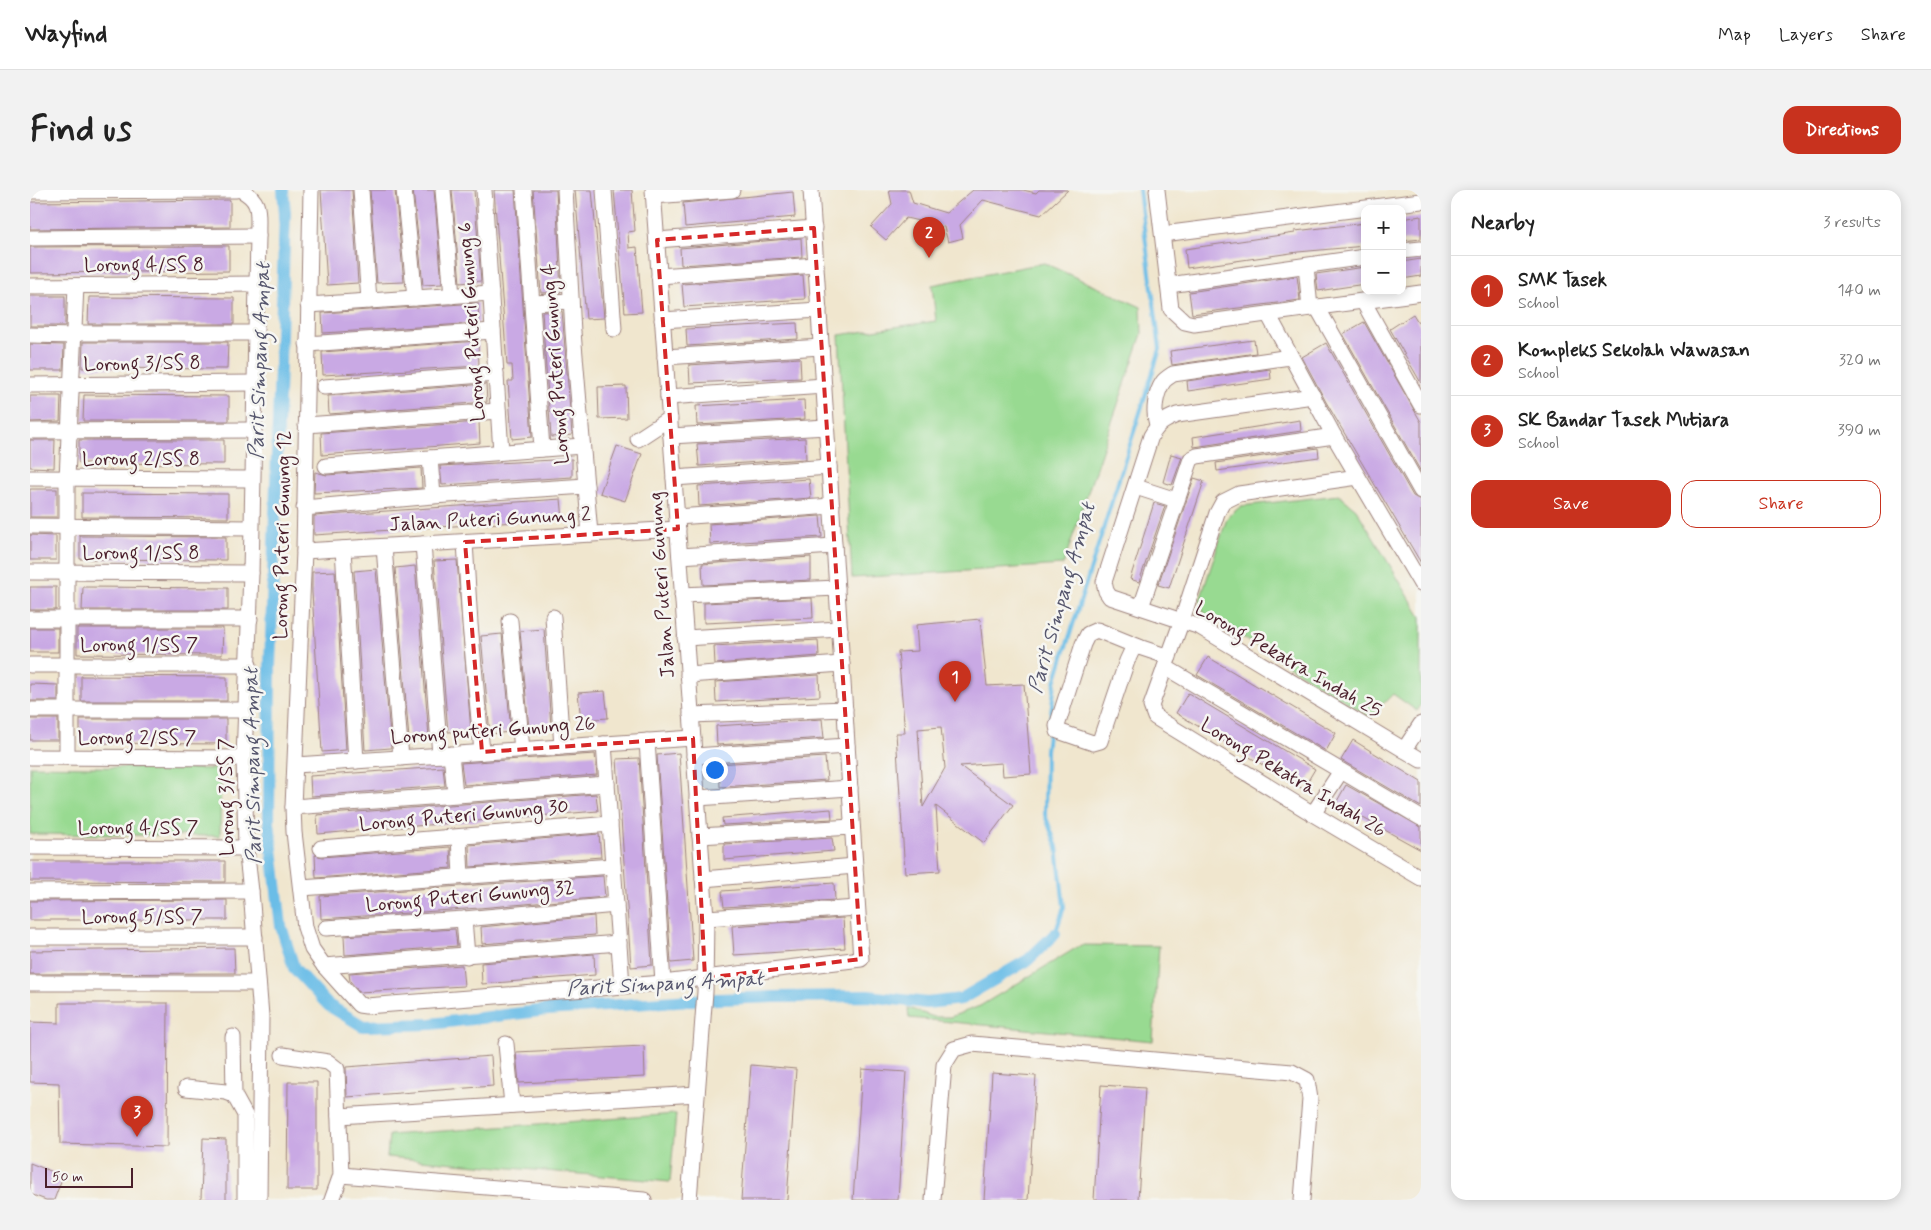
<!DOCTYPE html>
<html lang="en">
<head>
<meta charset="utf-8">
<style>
  body { margin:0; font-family:Mynerve,sans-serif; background:#f2f2f2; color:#222 }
  .controls { position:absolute; right:15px; top:15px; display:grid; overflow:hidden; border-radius:10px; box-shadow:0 2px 12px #0003 }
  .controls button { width:45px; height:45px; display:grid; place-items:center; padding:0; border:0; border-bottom:1px solid #e0e0e0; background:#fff; color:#222; font:25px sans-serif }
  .scale { position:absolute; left:15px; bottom:12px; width:88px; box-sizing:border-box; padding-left:5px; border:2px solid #4a1f2b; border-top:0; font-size:14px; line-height:18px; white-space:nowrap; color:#4a1f2b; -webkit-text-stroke:4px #f6f6f2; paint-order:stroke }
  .you { position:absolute; left:684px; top:579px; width:18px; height:18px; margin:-12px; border:4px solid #fff; border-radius:50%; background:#1a73e8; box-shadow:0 0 0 8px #1a73e833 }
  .badge { display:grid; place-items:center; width:32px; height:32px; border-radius:50%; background:#c8321e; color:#fff; font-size:16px; font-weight:700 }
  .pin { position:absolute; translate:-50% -41px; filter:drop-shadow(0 1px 2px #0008) }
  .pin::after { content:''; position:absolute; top:26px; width:18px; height:15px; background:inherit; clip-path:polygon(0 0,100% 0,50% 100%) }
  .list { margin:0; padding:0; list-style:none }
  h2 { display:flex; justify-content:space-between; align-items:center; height:65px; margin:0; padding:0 20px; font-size:21px }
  h2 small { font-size:16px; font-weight:400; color:#767676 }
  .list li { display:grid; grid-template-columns:32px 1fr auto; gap:15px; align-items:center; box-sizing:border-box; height:70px; padding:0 20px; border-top:1px solid #e0e0e0 }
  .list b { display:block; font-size:19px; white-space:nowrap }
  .list p { margin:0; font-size:16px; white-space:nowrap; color:#767676 }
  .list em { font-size:16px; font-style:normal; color:#767676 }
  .actions { display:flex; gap:10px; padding:15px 20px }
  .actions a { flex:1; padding:11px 0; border:1px solid #c8321e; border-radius:15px; text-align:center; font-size:18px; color:#c8321e }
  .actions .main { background:#c8321e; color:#fff }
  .map { position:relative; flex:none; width:1391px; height:1010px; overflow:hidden; border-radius:15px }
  header { display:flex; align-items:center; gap:30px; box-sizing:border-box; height:70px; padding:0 25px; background:#fff; border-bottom:1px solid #e0e0e0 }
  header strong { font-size:24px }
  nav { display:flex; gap:28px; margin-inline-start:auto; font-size:18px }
  .intro { display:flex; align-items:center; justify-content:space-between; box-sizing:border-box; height:120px; padding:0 30px }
  h1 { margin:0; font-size:35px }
  .button { padding:12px 22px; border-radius:15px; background:#c8321e; color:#fff; font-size:18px; font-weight:700 }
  main { display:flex; gap:30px; padding:0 30px }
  aside { flex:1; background:#fff; border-radius:15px; box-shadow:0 2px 12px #0003 }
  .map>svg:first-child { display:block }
</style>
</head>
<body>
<header>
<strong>Wayfind</strong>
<nav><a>Map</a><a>Layers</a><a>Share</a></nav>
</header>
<div class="intro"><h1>Find us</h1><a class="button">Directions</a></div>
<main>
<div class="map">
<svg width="1391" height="1010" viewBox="0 0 1391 1010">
  <rect width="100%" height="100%" fill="#f6f6f2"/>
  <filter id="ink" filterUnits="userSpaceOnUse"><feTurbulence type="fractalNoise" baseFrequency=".02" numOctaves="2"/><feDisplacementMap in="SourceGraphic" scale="10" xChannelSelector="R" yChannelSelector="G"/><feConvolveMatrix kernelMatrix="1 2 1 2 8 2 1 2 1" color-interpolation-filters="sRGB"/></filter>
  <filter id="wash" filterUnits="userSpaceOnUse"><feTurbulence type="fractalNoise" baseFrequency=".0096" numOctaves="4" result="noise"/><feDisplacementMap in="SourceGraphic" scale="20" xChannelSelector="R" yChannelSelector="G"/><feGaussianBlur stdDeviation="1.12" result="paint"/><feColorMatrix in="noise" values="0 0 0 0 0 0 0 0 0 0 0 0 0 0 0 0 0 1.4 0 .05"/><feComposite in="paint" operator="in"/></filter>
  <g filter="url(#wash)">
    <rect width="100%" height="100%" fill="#f0e6ce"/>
    <g fill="#98da91" stroke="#717c5e">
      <path d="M1014 73 1111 117 1112 144 1033 375 822 388 809 145 906 131 902 95Z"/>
      <path d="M1309 305 1326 319 1391 427V515L1387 521 1363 504 1340 527 1174 423 1170 410 1197 328 1211 316Z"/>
      <path d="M0 576 191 579 190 646 0 644Z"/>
      <path d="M1051 755 1129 756 1123 851 879 828 878 818 904 827H920L950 816Z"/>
      <path d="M646 924 640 992 357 967 359 945Z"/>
    </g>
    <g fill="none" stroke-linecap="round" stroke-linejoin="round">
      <path stroke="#6bbde7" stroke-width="4" d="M1025 744 1034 717 1027 657 1015 625 1016 560 1025 492 1130 159 1109 0"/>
      <path stroke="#6bbde7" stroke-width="12" d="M253 0 255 23 240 476 239 633 251 736 264 778 298 815 333 836 401 834 517 820 661 810 744 807 838 806 897 813 931 809 998 770 1025 744"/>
    </g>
    <g id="blocks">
      <g fill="#c9a9e4" fill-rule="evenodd">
        <path d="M291 0H322L328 93 297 95Z"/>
        <path d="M340 0H365L374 92 347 93Z"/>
        <path d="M383 0H404L412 94 393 95Z"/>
        <path d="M422 0H444L451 91 430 93Z"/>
        <path d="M464 0H485L502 247 482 249 478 191H483L482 175H477Z"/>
        <path d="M503 0H526L531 102 511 103Z"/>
        <path d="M545 0H562L574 128 556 129Z"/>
        <path d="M584 0H602L605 41 598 42 599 58 607 57 612 122 595 123Z"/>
        <path d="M859 0H879L883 13 916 23 943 0H993L1006 3 1009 0H1038L1011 25 953 10 930 35 933 48 918 52 914 37 876 28 856 50 841 37 862 14Z"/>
        <path d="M763 2 765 27 655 37 653 13Z"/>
        <path d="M200 10V37L0 39V12Z"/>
        <path d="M1391 26V49L1372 51V29Z"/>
        <path d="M1335 33V56L1268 62 1157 78 1155 59 1265 43V41Z"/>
        <path d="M771 48 772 67 651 75 650 58Z"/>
        <path d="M199 56V81L0 83V57Z"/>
        <path d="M1391 69V86L1372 89V72Z"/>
        <path d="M1335 77V94L1288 101 1286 84Z"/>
        <path d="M773 85 775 109 654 117 652 94Z"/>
        <path d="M1267 86 1270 110 1162 124 1159 102Z"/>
        <rect x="0" y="106" width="35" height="30"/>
        <path d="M59 107 204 108V134H58Z"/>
        <path d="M448 113 449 133 293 143 292 123Z"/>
        <path d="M532 121 542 245 521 247 512 122Z"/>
        <path d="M1383 124 1391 137V193L1360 139Z"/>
        <path d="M1334 132 1391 232V282L1313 144Z"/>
        <path d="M767 133 768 149 657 156 656 139Z"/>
        <path d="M1224 150 1226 163 1142 175 1140 161Z"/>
        <path d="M448 151 449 176 293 185 292 162Z"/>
        <path d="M53 152H198L197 179 52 178Z"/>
        <path d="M1296 153 1383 306 1391 310V373L1296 212 1272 167Z"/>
        <path d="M0 154 34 155 33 180H0Z"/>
        <path d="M770 168 771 188 660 193 659 175Z"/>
        <path d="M1240 179 1241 189 1158 201 1157 191Z"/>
        <path d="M456 194 457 212 299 224 298 206Z"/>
        <path d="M596 196 597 228 569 229 568 197Z"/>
        <path d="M54 205 199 206V231H53Z"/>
        <path d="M0 206H31L30 231 0 232Z"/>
        <path d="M774 210 775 229 667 235 666 216Z"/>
        <path d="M1270 230 1271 241 1164 257 1163 247Z"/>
        <path d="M449 232 450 253 292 265 291 243Z"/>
        <path d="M775 248 776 269 669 276 667 254Z"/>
        <path d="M0 250H25L24 278 0 277Z"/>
        <path d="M49 250H194V274L49 273Z"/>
        <path d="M587 256 612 264 595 311 570 303Z"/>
        <path d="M1288 258 1289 267 1187 281 1186 273Z"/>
        <path d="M1141 264 1152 267 1142 295 1133 292Z"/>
        <path d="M542 269V287L412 295 410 276Z"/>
        <path d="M391 278 392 298 284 303 285 282 297 285Z"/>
        <path d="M1164 288 1174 291 1139 398 1128 395Z"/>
        <path d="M779 289 781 308 669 316 668 296Z"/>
        <rect x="0" y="299" width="27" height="28"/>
        <path d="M52 303 198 304V328L52 327Z"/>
        <path d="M531 309 533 329 284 345V326Z"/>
        <path d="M1124 313 1135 316 1109 392 1100 389Z"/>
        <path d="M790 326 792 347 680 354 679 334Z"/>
        <path d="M0 345 26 346V370H0Z"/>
        <path d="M50 346 196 347V370L50 369Z"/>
        <path d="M781 367V390L673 395 672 374Z"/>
        <path d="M427 370 441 541 418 542 404 371Z"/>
        <path d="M385 376 399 547 379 549 365 378Z"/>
        <path d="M346 379 361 558 335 560 324 381Z"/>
        <path d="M305 381 316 560 292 562 282 402V382Z"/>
        <rect x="0" y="397" width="26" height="23"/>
        <path d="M53 397 198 398V420H52Z"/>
        <path d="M782 408 783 428 674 433V413Z"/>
        <path d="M950 429 957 496 994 494 1001 584 973 586 972 573 930 576 983 615 954 653 906 616 910 681 875 683 866 543H875L868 462 888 461 886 435ZM911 537 915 578 893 617 888 539Z"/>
        <rect x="0" y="438" width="28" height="24"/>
        <path d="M47 438H193L192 465 47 464Z"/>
        <path d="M514 439 521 537 499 539 490 441Z"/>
        <path d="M472 444 481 542 460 544 451 446Z"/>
        <path d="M788 450 789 466 685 474 684 456Z"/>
        <path d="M1178 467 1306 543 1296 561 1167 485Z"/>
        <path d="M789 485 790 506 686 512 685 492Z"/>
        <path d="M51 486 197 487V511H51Z"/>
        <path d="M0 494 28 495V511H0Z"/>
        <path d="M575 501 578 528 551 530 548 503Z"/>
        <path d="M1158 503 1285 579 1273 599 1146 523Z"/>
        <rect x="0" y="529" width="28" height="21"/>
        <path d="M50 529H196V554L50 553Z"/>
        <path d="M792 529 794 548 687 555 686 536Z"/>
        <path d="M1323 550 1391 592V617L1311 570Z"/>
        <path d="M649 563 663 771 641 773 627 565Z"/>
        <path d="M565 564 567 585 434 595 431 573Z"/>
        <path d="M795 567 797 590 690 597 689 574Z"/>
        <path d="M609 568 622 775 601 777 587 569Z"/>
        <path d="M413 577 415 596 281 606 280 586Z"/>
        <path d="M1316 595 1391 637V660L1306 613Z"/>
        <path d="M566 604 568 621 288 644 287 625Z"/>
        <path d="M801 619 802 629 693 635 692 628Z"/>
        <path d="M569 644 571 667 440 677 439 655Z"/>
        <path d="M802 648 804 661 694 670V654Z"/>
        <path d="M420 657 421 678 286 688 285 665 292 667Z"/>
        <path d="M0 671H195V692L0 691Z"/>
        <path d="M573 686 575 707 449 718 291 729 290 706Z"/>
        <path d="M804 693 805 710 694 717 692 701Z"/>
        <path d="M197 710V730H0V711Z"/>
        <path d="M564 726 565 745 452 754 451 737Z"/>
        <path d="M813 728 815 758 704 765 702 736Z"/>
        <path d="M425 739 427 756 315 765 314 746Z"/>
        <path d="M204 758 205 783 0 784V761Z"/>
        <path d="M564 764 565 785 452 794 451 773Z"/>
        <path d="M432 775 434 796 329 802 320 791 319 783Z"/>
        <path d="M29 813H138L137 957 30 954 29 893 0 892V832L29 833Z"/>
        <path d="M614 856 615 887 489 893 486 862Z"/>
        <path d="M461 866 463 896 317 907 316 877Z"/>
        <path d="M721 875 766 879 757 1010H711Z"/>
        <path d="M832 879 876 882 868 1010H823Z"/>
        <path d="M962 883 1006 886 998 1010H954Z"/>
        <path d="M258 892H287V1000H257Z"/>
        <path d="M1071 895 1115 898 1108 1010H1064Z"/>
        <path d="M173 948 196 949V1010L171 1009Z"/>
        <path d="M0 973 33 986 24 1010H16L0 1004Z"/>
      </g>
    </g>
  </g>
  <g filter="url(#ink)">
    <use href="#blocks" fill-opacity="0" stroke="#9d827c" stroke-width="1"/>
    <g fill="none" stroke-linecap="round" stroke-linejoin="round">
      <g stroke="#9d827c" stroke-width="17">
        <g id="minor">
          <path d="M211 0C233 12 227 24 228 46L221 383 214 568 216 658 221 701 231 826 229 1010"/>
          <path d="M281 0 274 361 263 617 264 642 273 720 275 737 282 759 294 776 329 815 336 816 633 793 831 769 781 0"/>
          <path d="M331 0 339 111"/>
          <path d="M374 0 385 108"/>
          <path d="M413 0 422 106"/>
          <path d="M454 0 471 262"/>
          <path d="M494 0 512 259"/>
          <path d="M535 0 543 142 560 344"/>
          <path d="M574 0 584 139"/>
          <path d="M623 0 676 728 675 802 659 1010"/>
          <path d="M1127 0 1141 119 1155 132 1164 134 1391 103"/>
          <path d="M0 1 206 0"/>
          <path d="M624 6 702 0"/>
          <path d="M1133 44 1391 11"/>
          <path d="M0 48 228 46"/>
          <path d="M627 50 784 38"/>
          <path d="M1372 61 1391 59"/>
          <path d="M1276 76 1280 118"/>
          <path d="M629 86 786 75"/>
          <path d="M1139 95 1335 67"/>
          <path d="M0 96 228 94"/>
          <path d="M1333 111 1391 215"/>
          <path d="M503 113 541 111"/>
          <path d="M278 115 461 103"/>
          <path d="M1287 117 1391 301"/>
          <path d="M1238 124 1304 246 1391 394"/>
          <path d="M632 130 789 120"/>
          <path d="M44 143H226"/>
          <path d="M0 145 44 146"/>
          <path d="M277 154 463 141"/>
          <path d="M635 167 791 157"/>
          <path d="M0 195 224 193"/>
          <path d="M294 197 466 184"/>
          <path d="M1283 206 1147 225C1134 230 1128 234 1121 246L1074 392 1076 401 1080 407 1170 437 1391 570"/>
          <path d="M638 207 794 196"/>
          <path d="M276 235 468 221"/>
          <path d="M1127 235C1123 222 1125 204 1133 192 1135 189 1140 186 1143 184L1260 167"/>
          <path d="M0 241 223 240"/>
          <path d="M641 246 797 237"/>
          <path d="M608 249 640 228"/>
          <path d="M400 268 403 306"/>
          <path d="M296 276 552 256"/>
          <path d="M1328 287 1209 304 1193 312 1187 323 1152 430 1121 516 1125 527 1283 624 1391 688"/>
          <path d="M0 288 222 289"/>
          <path d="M644 288 799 277"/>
          <path d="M1106 297 1146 310"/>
          <path d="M274 318 403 306 556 296"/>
          <path d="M647 327 802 316"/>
          <path d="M0 336 221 338"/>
          <path d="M435 352 440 434 452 562"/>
          <path d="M393 354 410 565"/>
          <path d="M354 357 371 568"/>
          <path d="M313 359 326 571"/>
          <path d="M274 361 648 339"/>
          <path d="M650 366 804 356"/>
          <path d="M0 382 221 383"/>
          <path d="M652 405 807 398"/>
          <path d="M1111 417 1161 269 1167 266 1304 246"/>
          <path d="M523 427 532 557"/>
          <path d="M0 429H220"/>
          <path d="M480 431 492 560"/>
          <path d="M1067 440 1109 457 1103 458 1097 471 1070 551 1063 553 1028 541 1027 536 1053 454 1058 444Z"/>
          <path d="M655 448 810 439"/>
          <path d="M1109 457 1139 467"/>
          <path d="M0 475H219"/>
          <path d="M1135 477 1391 628"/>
          <path d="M658 485 812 474"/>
          <path d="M0 520H216"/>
          <path d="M661 525 815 519"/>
          <path d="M617 551 633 793"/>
          <path d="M574 554 592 795"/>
          <path d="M1374 560 1391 534"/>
          <path d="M421 564 425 604"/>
          <path d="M664 566 817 556"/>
          <path d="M0 567 214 568"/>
          <path d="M37 567V288L46 96"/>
          <path d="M266 575 663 548"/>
          <path d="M667 608 820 598"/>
          <path d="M263 617 577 594"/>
          <path d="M1283 624 1311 581"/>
          <path d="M670 646 822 637"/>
          <path d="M429 648 431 686"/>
          <path d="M0 657 216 658"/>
          <path d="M291 658 580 634"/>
          <path d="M673 689 825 676"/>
          <path d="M271 698 583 676"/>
          <path d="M0 702 221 701"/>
          <path d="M676 728 827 718"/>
          <path d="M434 729 437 766"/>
          <path d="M296 738 434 729 586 715"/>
          <path d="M0 747H225"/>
          <path d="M294 776 589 753"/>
          <path d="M0 793H228"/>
          <path d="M203 847 204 905"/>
          <path d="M476 854 482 915"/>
          <path d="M253 865 298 872 307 879 311 985 302 1010"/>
          <path d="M156 898 196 902 204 905 215 925V1010"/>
          <path d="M309 926 667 904"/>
          <path d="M311 985 614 1010"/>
          <path d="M903 1010 914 875 924 859 942 854 1262 882 1277 890 1280 909 1272 1010"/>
        </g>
      </g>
      <use href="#minor" stroke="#fff" stroke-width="15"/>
    </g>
  </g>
  <path fill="none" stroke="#d62828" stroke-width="4" stroke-dasharray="10 6" stroke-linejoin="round" d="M784 38 831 769 675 788 663 548 452 562 435 352 648 339 627 50Z"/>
  <g text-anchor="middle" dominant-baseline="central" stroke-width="5" stroke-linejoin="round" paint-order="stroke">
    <g font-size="20" fill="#4a1f2b" stroke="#f6f6f2">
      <text x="114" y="75">Lorong 4/SS 8</text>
      <text transform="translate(442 132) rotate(-94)">Lorong Puteri Gunung 6</text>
      <text transform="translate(112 174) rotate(-1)">Lorong 3/SS 8</text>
      <text transform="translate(526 174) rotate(-94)">Lorong Puteri Gunung 4</text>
      <text x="111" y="269">Lorong 2/SS 8</text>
      <text transform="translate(460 330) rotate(-3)">Jalan Puteri Gunung 2</text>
      <text transform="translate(253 345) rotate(-89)">Lorong Puteri Gunung 12</text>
      <text x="111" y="363">Lorong 1/SS 8</text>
      <text transform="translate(632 395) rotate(-94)">Jalan Puteri Gunung</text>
      <text x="109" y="455">Lorong 1/SS 7</text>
      <text transform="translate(1258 470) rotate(30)">Lorong Pekatra Indah 25</text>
      <text transform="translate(463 541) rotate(-4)">Lorong puteri Gunung 26</text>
      <text x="107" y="548">Lorong 2/SS 7</text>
      <text transform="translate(1263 588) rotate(31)">Lorong Pekatra Indah 26</text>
      <text transform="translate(197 607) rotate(-91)">Lorong 3/SS 7</text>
      <text transform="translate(434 626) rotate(-5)">Lorong Puteri Gunung 30</text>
      <text x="108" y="638">Lorong 4/SS 7</text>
      <text transform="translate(440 707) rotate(-5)">Lorong Puteri Gunung 32</text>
      <text x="112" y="727">Lorong 5/SS 7</text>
    </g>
    <g font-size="21" font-style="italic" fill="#56566d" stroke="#f6f6f2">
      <text transform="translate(230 171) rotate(-88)">Parit Simpang Ampat</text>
      <text transform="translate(1032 408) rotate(-74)">Parit Simpang Ampat</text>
      <text transform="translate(223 576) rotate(-91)">Parit Simpang Ampat</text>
      <text transform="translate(635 794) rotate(-3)">Parit Simpang Ampat</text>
    </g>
  </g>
</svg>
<div class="controls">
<button>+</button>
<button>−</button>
</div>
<div class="scale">50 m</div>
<div class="you"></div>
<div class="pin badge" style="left:925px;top:512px">1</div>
<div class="pin badge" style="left:899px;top:68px">2</div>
<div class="pin badge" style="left:107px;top:947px">3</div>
</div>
<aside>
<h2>Nearby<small>3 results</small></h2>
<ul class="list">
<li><span class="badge">1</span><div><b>SMK Tasek</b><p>School</p></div><em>140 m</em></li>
<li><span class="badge">2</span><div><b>Kompleks Sekolah Wawasan</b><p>School</p></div><em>320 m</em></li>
<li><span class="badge">3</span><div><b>SK Bandar Tasek Mutiara</b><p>School</p></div><em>390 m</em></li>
</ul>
<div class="actions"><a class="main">Save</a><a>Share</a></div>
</aside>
</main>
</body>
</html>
